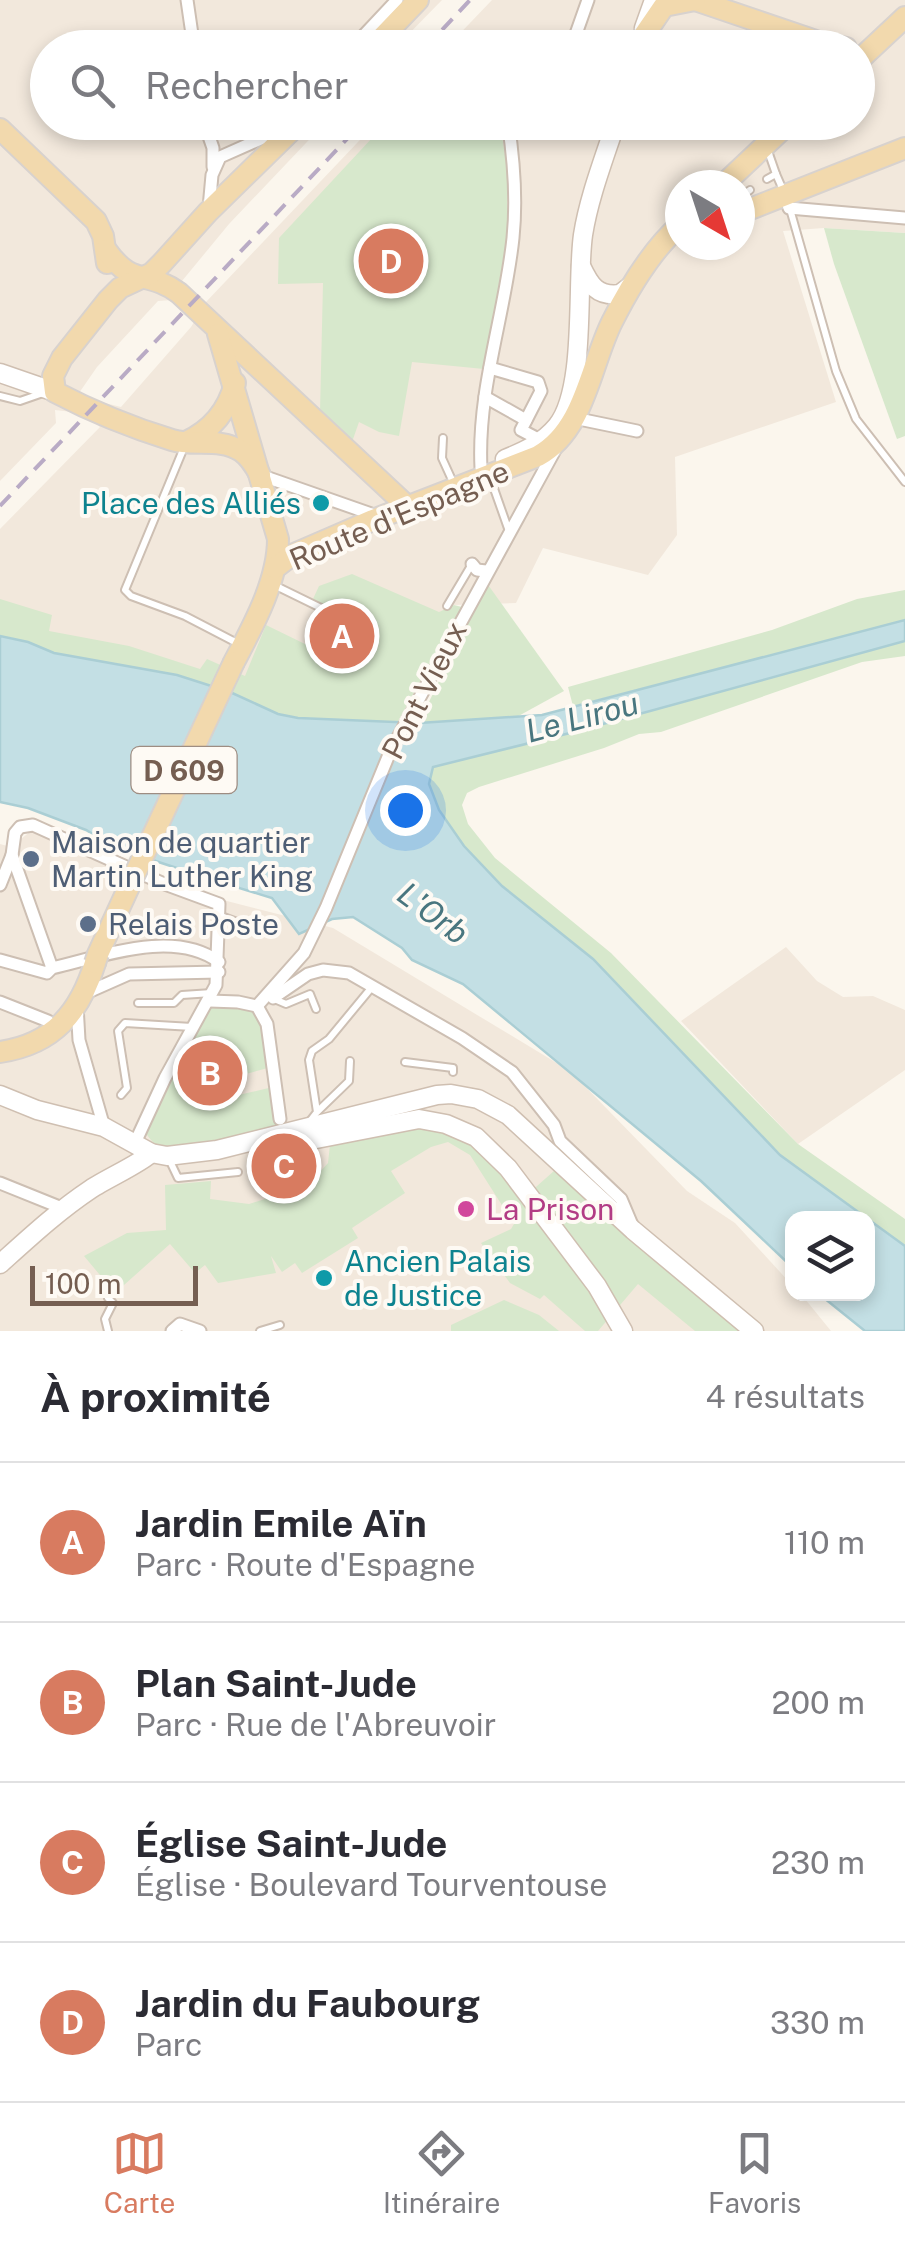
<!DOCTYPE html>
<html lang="fr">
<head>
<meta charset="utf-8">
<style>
  body { margin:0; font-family:"Public Sans",sans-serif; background:#f7f7f7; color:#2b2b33 }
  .controls { position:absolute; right:30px; bottom:30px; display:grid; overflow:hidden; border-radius:20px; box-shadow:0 5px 15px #0003 }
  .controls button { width:90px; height:90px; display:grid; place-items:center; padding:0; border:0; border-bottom:2px solid #e1e1e2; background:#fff; color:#2b2b33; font:50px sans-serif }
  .compass { position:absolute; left:665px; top:170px; width:90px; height:90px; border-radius:50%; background:#fff; box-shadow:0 5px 15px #0003; rotate:141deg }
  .scale { position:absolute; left:30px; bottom:25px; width:168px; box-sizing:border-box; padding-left:10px; border:5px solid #755e51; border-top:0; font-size:28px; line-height:35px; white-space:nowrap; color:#755e51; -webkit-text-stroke:8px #fefaf4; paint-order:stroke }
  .you { position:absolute; left:405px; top:810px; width:35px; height:35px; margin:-25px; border:8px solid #fff; border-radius:50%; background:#1a73e8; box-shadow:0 0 0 15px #1a73e833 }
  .badge { display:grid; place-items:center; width:65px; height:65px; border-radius:50%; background:#d87b60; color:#fff; font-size:32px; font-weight:700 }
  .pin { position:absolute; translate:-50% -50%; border:5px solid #fff; box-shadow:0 2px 10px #0006 }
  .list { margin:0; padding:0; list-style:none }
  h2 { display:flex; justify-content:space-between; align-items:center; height:130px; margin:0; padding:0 40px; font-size:42px }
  h2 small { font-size:32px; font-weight:400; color:#7c7c81 }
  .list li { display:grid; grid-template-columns:65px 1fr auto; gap:30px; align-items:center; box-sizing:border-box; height:160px; padding:0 40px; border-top:2px solid #e1e1e2 }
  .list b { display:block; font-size:38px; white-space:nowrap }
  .list p { margin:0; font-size:32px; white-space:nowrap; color:#7c7c81 }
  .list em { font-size:32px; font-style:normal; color:#7c7c81 }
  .icon { flex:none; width:55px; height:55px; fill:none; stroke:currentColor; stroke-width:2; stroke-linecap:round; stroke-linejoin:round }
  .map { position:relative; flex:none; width:905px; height:1331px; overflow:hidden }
  .search { position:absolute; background:#fff; box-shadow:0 5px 15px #0003; left:30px; right:30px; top:30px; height:110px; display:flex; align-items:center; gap:25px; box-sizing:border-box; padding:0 35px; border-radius:55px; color:#7c7c81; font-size:38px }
  .sheet { height:770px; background:#fff }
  nav { display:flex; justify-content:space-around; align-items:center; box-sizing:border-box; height:140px; border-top:2px solid #e1e1e2; background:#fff; font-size:28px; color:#7c7c81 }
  nav a { display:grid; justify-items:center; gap:5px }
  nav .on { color:#d87b60 }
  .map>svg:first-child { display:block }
</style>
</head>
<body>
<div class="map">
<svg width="905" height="1331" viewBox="0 0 905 1331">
  <rect width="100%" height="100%" fill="#fbf6ed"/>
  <g fill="#f2e8dc" fill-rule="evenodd">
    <path d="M0 0H442L396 47 48 48V122L325 123 229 224 182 281 172 300 158 301 97 367 79 393 86 396 72 412 55 410 56 423 0 481Z"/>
    <path d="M492 0H905V233L824 228 783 231 836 402 675 457 677 535 648 575 543 548 516 603 454 605 440 612 315 699 60 638 0 614V529L100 427 89 419 105 403 121 407 191 327 206 302 376 123 858 122V48L447 47ZM680 185H740V245H680Z"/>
    <path d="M31 831 223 900 333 928 570 1071 687 1191 735 1223 792 1285V1294H801L831 1331H0V844L11 847Z"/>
    <path d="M786 947 817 981 843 997 873 996 905 1010V1070L798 1144 681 1021Z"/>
  </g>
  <g fill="#d7e8cc">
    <path d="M386 123H500L507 168V238L484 369 412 362 399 436 379 432 359 422 352 442 320 412 323 283 278 284 279 238Z"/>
    <path d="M824 228 905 233V436L897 439 834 264Z"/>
    <path d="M352 574 439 612 454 605 462 607 397 723 298 718 278 714 230 692 177 675 54 653 28 642 0 636V599L52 615 49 631 129 646 200 669 207 659 245 676 266 625 307 645 325 606 313 599 319 586Z"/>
    <path d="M486 582 564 691 513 719 419 723Z"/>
    <path d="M905 590V620L573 706 568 687 772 630 857 599Z"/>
    <path d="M905 641V656L862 662 661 732 639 734 604 748 479 787 467 793 462 805 468 824 495 858 611 953 798 1144 905 1219V1246L780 1155 593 959 502 886 464 846 439 810 429 785 432 767 570 733Z"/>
    <path d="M210 1001 257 1006 275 1066 228 1079 230 1097 277 1086 280 1119 277 1128C250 1134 184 1156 159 1146 152 1143 148 1136 143 1129Z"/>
    <path d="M405 1120 463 1131 528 1194 563 1163 754 1331H695L638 1284 598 1331H585L544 1295 540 1299 510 1283 481 1243 511 1229 514 1224 470 1155 448 1142 431 1147 391 1171 405 1193 352 1228 358 1238 302 1273 295 1263 282 1272 271 1256 276 1273 218 1283 205 1265 195 1273 170 1244 115 1293 84 1256 127 1233 166 1230 165 1185 211 1181 210 1199 249 1204 308 1185 328 1163 331 1135Z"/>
    <path d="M504 1300 539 1315 559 1331H451V1325Z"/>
  </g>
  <path fill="#c3dfe4" stroke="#aaced4" stroke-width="2.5" d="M905 620V641L570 733 433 767 429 784 439 810 464 846 502 886 593 959 780 1155 905 1246V1331H865L819 1294H868V1218H792V1267L701 1181 463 984 412 960 402 948 353 917 332 919 299 934 272 898 239 888 221 870 206 877 195 874 116 848 86 830 28 808 0 802V636L28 642 54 653 177 675 230 692 278 714 298 718 419 723 542 715Z"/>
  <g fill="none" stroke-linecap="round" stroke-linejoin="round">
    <g stroke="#cdbfb3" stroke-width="10">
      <g id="lane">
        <path d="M768 151 776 174"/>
        <path d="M767 179 776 174 783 190"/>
        <path d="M740 197 750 190"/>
        <path d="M790 209 836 371 856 419 905 482"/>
        <path d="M0 396 20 401 43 393"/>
        <path d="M443 438 442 458 452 480"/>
        <path d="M185 445 125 590 131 596 185 616 237 643"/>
        <path d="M492 483 510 534"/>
        <path d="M276 586 321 608"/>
        <path d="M447 606 472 564"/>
        <path d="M221 916 245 925"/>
        <path d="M272 998 286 1004 310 994 316 1009"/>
        <path d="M138 1003H174L182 995 212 993"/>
        <path d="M405 1062 453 1068V1072"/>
        <path d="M121 1095 127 1088 118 1031 125 1023 192 1027"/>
        <path d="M318 1111 349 1081 350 1061"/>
        <path d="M310 1121 317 1112 309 1060 312 1051 329 1039 372 987"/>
        <path d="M168 1157 178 1178 238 1172"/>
        <path d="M108 1331 105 1319 113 1303 108 1298 113 1291"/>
        <path d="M260 1331 280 1325"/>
      </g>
    </g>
    <g stroke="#cdbfb3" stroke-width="15">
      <g id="street">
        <path d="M187 0 194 48"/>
        <path d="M485 45 493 48"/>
        <path d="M352 48 397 0"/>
        <path d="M571 48 588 0"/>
        <path d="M204 122 213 148V167"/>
        <path d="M785 195 789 208 905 218"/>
        <path d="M209 208 212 175 220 157 265 137 280 122"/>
        <path d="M490 368 538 382 541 391 521 430 542 441"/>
        <path d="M485 397 526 420"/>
        <path d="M574 418 637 431"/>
        <path d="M481 468C477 390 505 315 513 238 517 199 514 161 508 122"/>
        <path d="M260 475 380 517"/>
        <path d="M472 564 477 570 486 571"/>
        <path d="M0 885 12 855"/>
        <path d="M0 960 47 973 52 968C101 957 173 928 219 962"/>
        <path d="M52 968 12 855 15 833 20 827 33 825 162 883 219 904 216 985 165 1078 134 1145"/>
        <path d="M86 993 129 974 219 972"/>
        <path d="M273 998 308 974 323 970 349 973 462 1038 512 1072 554 1125 560 1141 621 1199 632 1225"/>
        <path d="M210 1001 238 1002 257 1006"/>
        <path d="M0 1002 48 1021"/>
        <path d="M77 1005 79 1040 104 1127"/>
        <path d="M257 1006 304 953 326 908 390 752 555 450"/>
        <path d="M257 1006 267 1024 280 1119"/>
        <path d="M0 1183 62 1208"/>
        <path d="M172 1331 180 1324 200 1331"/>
      </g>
    </g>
    <g stroke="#cfbfb1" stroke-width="21">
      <g id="secondary">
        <path d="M644 28 654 0"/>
        <path d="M581 266C590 285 597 297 620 294L632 285"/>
        <path d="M0 373 55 392"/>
        <path d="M505 459C525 451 543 443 557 426 587 388 576 284 583 235 589 197 604 159 616 122"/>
        <path d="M0 1095 37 1110 104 1127 151 1153 167 1156 217 1150 437 1095 451 1094 478 1099 508 1115 633 1230 754 1331"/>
        <path d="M306 1141 419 1119 446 1124 476 1137 508 1168 597 1286 623 1331"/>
        <path d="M0 1264C30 1237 58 1211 91 1189 106 1179 143 1162 151 1153"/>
      </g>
    </g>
    <g stroke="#d8d2ce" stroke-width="24">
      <g id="primary">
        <path d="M695 0 819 42 846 48"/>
        <path d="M640 41 664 6 695 0"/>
        <path d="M372 48 418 0"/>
        <path d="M858 61 905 17"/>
        <path d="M0 129 96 221 103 236 107 263"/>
        <path d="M723 185 790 122"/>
        <path d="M740 213 905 148"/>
        <path d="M106 250C133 288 146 269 179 293L408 507"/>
        <path d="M218 334 278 539C278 581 253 626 234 662"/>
        <path d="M186 442C212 430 228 411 235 383"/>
        <path d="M260 475C255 466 250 457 241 451 219 437 194 447 172 440 133 428 91 411 55 392L53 376 62 358 108 300 120 288 152 273 162 263 208 212 300 122"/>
        <path d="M275 568 292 555 373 520 538 456C585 430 590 366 612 322 629 288 652 250 680 225"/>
        <path d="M98 954 133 878"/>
        <path d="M0 1052C54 1044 80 1012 95 963"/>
      </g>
    </g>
    <use href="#lane" stroke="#fff" stroke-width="6"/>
    <use href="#street" stroke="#fff" stroke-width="11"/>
    <use href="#secondary" stroke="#fff" stroke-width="18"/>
    <use href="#primary" stroke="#f2d9ad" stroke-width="20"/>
    <g stroke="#b9abc5" stroke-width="4" stroke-dasharray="15 10" stroke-linecap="butt">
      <path d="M425 48 470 0"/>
      <path d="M0 506 363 122"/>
    </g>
    <g stroke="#d8d2ce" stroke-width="24" stroke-linecap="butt">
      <g id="primary-bridge">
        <path d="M133 878 234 662"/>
        <path d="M95 963 98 954"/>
      </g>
    </g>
    <use href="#primary-bridge" stroke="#f2d9ad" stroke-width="20"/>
  </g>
  <g fill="#0f9aa8" stroke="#fefaf4" stroke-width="4">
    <circle cx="321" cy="503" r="10"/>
    <circle cx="324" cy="1278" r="10"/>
  </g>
  <g fill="#5c6f8a" stroke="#fefaf4" stroke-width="4">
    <circle cx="31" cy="859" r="10"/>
    <circle cx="88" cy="924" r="10"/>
  </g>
  <circle fill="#d1479c" stroke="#fefaf4" stroke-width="4" cx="466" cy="1209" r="10"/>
  <g text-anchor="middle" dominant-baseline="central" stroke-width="8" stroke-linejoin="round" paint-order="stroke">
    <rect fill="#fefaf4" stroke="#9e8d82" stroke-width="2.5" x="131.5" y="747" width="105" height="46" rx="8"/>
    <g font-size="28" font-weight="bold" fill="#755e51">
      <text x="184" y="770">D 609</text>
    </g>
    <g font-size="30" fill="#0d838f" stroke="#fefaf4" text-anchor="end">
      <text x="301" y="503">Place des Alliés</text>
      <text x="344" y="1261" text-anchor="start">Ancien Palais<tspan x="344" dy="34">de Justice</tspan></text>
    </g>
    <g font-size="30" fill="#755e51" stroke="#fefaf4">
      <text transform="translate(399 515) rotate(-23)">Route d'Espagne</text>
      <text transform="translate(424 690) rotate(-63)">Pont Vieux</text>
    </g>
    <g font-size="30" fill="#4e5e75" stroke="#fefaf4" text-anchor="start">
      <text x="51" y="842">Maison de quartier<tspan x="51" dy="34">Martin Luther King</tspan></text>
      <text x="108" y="924">Relais Poste</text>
    </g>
    <g font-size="30" fill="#b23c85" stroke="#fefaf4" text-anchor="start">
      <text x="486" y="1209">La Prison</text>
    </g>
    <g font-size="32" font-style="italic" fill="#49767f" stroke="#fefaf4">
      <text transform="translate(582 717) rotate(-15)">Le Lirou</text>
      <text transform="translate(433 913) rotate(37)">L'Orb</text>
    </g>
  </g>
</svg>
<div class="controls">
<button><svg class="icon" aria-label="layers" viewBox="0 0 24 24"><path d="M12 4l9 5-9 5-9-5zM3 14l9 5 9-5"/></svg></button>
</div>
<svg class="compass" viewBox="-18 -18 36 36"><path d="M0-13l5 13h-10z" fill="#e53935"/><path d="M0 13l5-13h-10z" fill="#7c7c81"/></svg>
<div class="scale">100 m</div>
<div class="you"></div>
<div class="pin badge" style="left:342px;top:636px">A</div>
<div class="pin badge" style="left:210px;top:1073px">B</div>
<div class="pin badge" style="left:284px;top:1166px">C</div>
<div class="pin badge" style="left:391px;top:261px">D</div>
<div class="search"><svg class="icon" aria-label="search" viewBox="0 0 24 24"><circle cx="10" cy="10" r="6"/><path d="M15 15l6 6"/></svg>Rechercher</div>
</div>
<section class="sheet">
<h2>À proximité<small>4 résultats</small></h2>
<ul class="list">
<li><span class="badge">A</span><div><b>Jardin Emile Aïn</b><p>Parc · Route d'Espagne</p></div><em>110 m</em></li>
<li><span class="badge">B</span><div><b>Plan Saint-Jude</b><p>Parc · Rue de l'Abreuvoir</p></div><em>200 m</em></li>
<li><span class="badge">C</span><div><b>Église Saint-Jude</b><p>Église · Boulevard Tourventouse</p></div><em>230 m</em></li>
<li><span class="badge">D</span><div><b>Jardin du Faubourg</b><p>Parc</p></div><em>330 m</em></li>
</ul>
</section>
<nav>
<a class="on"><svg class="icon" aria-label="map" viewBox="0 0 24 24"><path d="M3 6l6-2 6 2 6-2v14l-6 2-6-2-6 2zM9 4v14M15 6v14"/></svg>Carte</a>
<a><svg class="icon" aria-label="directions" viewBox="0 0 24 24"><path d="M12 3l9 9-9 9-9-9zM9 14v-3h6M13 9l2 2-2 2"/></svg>Itinéraire</a>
<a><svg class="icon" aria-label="saved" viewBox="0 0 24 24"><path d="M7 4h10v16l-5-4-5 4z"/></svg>Favoris</a>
</nav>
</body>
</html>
